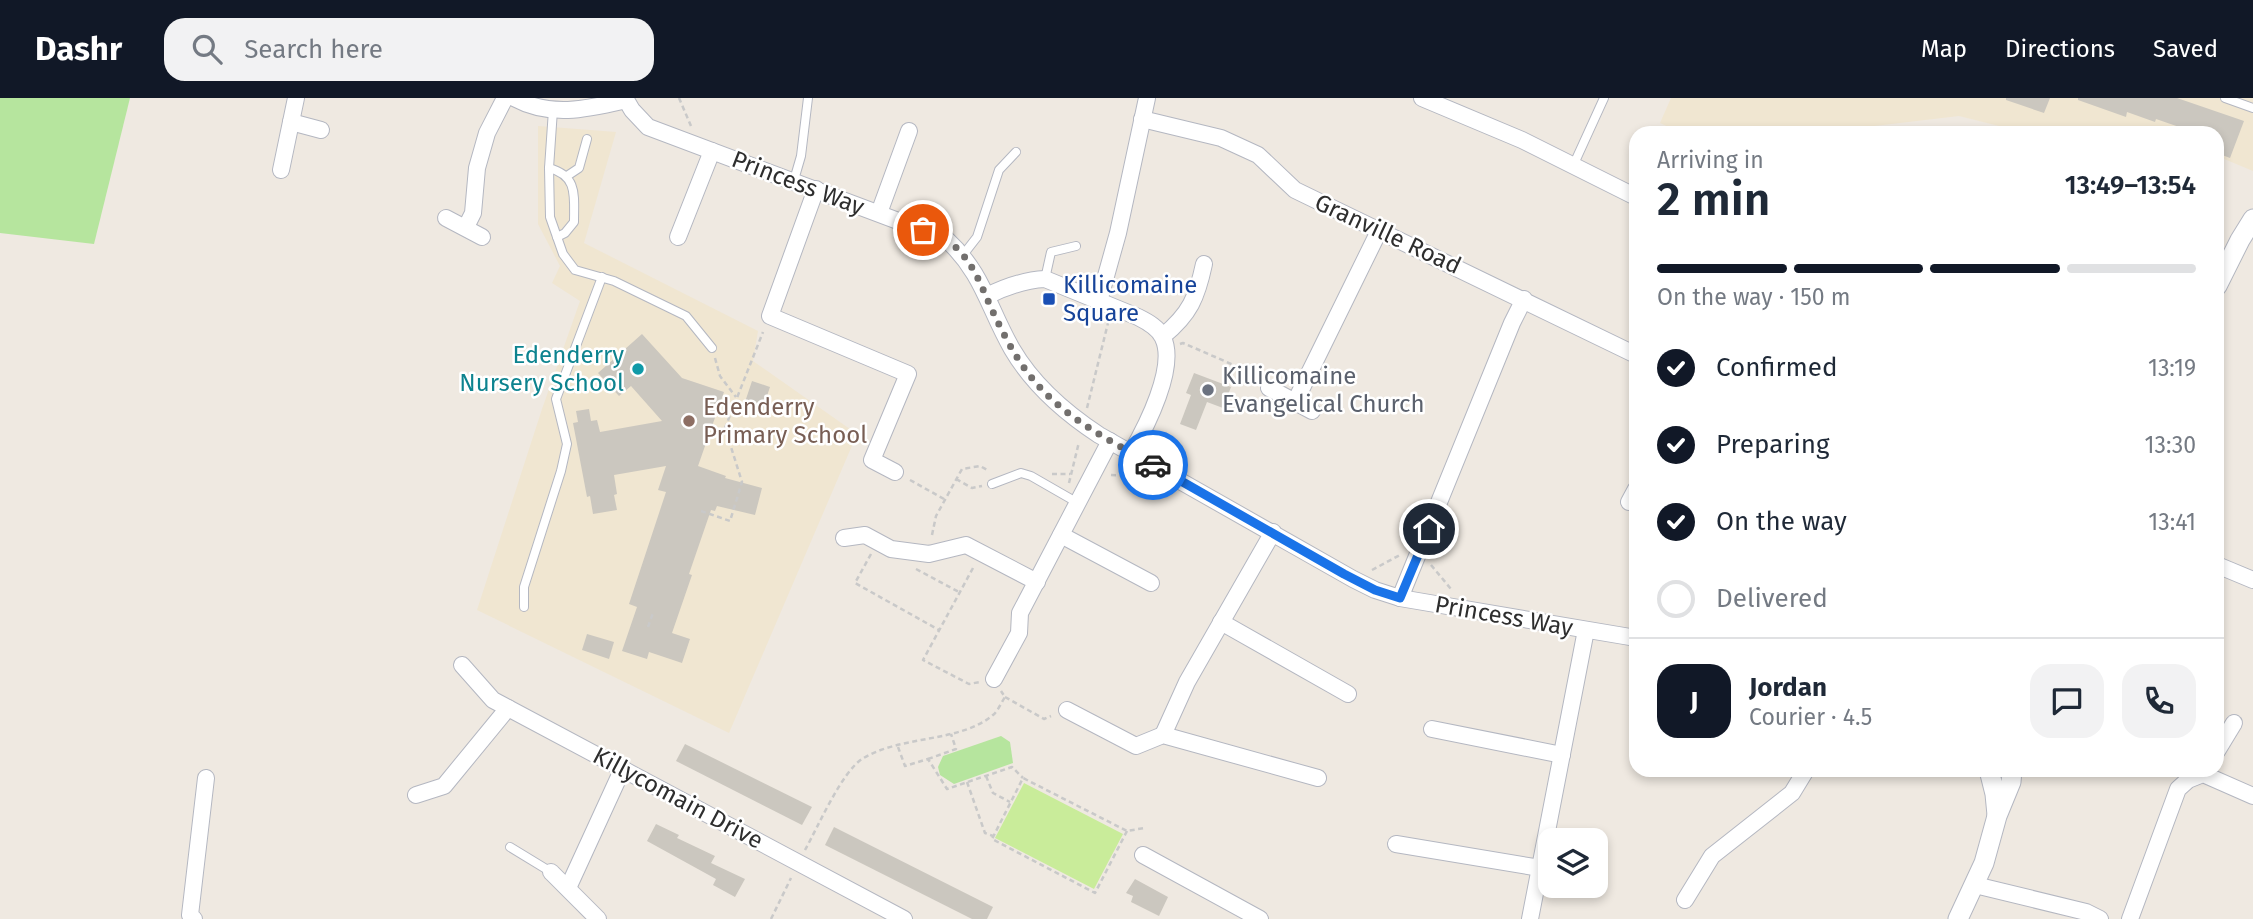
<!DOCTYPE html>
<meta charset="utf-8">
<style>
:root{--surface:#fff;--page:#f2f2f3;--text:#1f2937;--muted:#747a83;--line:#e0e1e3;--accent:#111827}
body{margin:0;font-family:"Fira Sans",sans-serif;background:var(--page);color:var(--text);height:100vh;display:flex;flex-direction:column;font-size:26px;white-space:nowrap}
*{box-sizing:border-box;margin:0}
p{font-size:23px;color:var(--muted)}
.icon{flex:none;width:38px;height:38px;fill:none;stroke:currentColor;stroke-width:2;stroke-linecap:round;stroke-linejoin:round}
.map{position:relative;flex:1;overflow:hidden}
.drawer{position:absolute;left:1629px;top:28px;width:595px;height:651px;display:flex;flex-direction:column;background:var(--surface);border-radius:21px;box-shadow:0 4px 10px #0003}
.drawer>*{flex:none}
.fabs{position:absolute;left:1538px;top:730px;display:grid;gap:14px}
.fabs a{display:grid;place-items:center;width:70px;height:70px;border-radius:14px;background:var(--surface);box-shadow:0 4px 10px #0003;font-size:35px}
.pin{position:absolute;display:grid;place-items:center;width:60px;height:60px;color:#fff;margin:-30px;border:4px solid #fff;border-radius:50%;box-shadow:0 2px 7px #0007}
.courier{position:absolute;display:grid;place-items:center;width:70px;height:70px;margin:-35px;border:5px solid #1a73e8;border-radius:50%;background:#fff;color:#222;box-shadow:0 2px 9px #0007}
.overview em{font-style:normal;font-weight:600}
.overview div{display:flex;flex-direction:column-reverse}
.overview{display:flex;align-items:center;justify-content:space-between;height:119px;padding:0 28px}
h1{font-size:46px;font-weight:600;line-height:52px}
.bar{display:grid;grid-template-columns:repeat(4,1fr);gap:10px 7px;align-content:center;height:84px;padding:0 28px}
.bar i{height:9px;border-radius:5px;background:var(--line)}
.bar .on{background:var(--accent)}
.bar p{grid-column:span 4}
.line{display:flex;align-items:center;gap:18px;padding:0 28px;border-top:2px solid var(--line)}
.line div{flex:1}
.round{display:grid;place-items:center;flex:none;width:74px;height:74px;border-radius:21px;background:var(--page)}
ol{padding:0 28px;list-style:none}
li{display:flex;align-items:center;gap:21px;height:77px}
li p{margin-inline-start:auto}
li .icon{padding:7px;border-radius:50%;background:var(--accent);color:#fff;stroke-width:4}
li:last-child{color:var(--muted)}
li i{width:38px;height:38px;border:4px solid var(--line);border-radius:50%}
header{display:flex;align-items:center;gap:42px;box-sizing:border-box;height:98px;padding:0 35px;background:var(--accent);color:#fff}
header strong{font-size:33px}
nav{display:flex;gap:38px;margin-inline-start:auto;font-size:24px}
.search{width:490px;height:63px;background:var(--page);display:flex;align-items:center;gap:18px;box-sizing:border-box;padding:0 24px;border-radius:21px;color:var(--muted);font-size:26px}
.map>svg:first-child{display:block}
</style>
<header>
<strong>Dashr</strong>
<div class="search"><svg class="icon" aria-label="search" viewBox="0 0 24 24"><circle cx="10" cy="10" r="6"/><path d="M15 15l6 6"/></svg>Search here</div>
<nav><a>Map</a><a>Directions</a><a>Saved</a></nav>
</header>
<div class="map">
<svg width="2253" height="821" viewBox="0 0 2253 821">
<rect width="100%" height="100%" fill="#efe9e1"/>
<g fill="#f0e6d1">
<polygon points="1671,0 2253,0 2253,73 2217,58 2217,35 2092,35 2036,30 2033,35 2027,35 1959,18 1849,31 1837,35 1681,35 1660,25"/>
<polygon points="538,28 616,34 584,145 758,233 753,263 857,336 729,635 477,512 542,311 580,203 552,185 560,168 538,126"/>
</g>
<g fill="#b6e59e">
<polygon points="0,0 130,0 94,146 0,135"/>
<polygon points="1001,638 1010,644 1013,665 954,686 940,677 938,669 943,658"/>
</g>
<polygon fill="#c9ec9a" points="1024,685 1123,736 1094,791 995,740"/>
<g fill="#cbc7bf">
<polygon points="2006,0 2050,0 2044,15 2006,2"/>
<polygon points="2078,0 2177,0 2244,23 2230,60 2217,55 2217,35 2187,35 2188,32 2156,21 2155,24 2127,14 2126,19 2078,2"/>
<polygon points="642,236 682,280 724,294 698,368 726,378 725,380 762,390 755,417 717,408 715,413 711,412 689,476 692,477 672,535 690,541 682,565 649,554 647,561 622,553 637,509 629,506 666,394 658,392 666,368 614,377 617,396 614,397 617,412 593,416 590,398 587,399 573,325 578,324 576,313 589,311 591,323 597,322 600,334 662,323 631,288 619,298 598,275"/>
<polygon points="1194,275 1231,289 1223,310 1207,304 1196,332 1180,326 1191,297 1186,295"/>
<polygon points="752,283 770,289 763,310 745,304"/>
<polygon points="587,536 614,544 609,561 582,552"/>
<polygon points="685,646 812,709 802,727 676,663"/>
<polygon points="656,726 679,737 677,740 715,758 711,765 745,781 735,799 713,787 716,781 647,743"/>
<polygon points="834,729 993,809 987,821 972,821 825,747"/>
<polygon points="1135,781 1168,799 1159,818 1131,804 1133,798 1126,795"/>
</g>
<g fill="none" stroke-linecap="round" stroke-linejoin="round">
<g stroke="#b4b7c1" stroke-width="10">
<g id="service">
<polyline points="2225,0 2253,10"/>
<polyline points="553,12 549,70 550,119 563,156 575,172 614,183 686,218 712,250"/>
<polyline points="1573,68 1604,0"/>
<path d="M549,70C578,78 574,97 574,124L565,135L557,139"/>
<polyline points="567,78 579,70 587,41"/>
<polyline points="794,82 801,58 808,0"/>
<polyline points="963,157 977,139 999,72 1016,54"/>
<polyline points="1045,181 1051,154 1076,148"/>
<polyline points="992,386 1021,375 1031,378 1078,405"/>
<polyline points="524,509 524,489 561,373 567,346 556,301 602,179"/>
<polyline points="510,749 551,774"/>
</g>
</g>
<g stroke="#b4b7c1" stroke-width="18">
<g id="minor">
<path d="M514,0C551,20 587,11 626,2"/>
<path d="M625,0L632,12L648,29L946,141C983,175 988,209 1012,251C1033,287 1064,314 1099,337L1353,481L1375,492L1400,500L1636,540"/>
<polyline points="1422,0 1522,42 1636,99"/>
<polyline points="1142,21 1221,40 1258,57 1295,92 1636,257"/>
<polyline points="291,24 321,32"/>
<polyline points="281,72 296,0"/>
<polyline points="816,91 770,218 908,276 872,362 895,374"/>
<polyline points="879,115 909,33"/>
<polyline points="446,120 482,139"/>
<polyline points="466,129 473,115 477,70 487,35 505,0"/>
<polyline points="678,139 712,53"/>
<path d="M987,198C1005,189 1025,182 1045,181L1138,219C1148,224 1159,230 1163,240C1177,269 1146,329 1131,355"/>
<polyline points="1099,203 1118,135 1147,0"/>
<path d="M1163,238C1190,216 1197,199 1204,166"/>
<polyline points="1269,290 1312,313"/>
<polyline points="1295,304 1379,133"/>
<polyline points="1629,404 1636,391"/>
<polyline points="1061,437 1151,485"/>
<polyline points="844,440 865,437 891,451 929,456 966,447 1037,484"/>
<polyline points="2217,467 2253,482"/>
<polyline points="1400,500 1512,225 1524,201"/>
<polyline points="1221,524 1348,596"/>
<polyline points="462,567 493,602 904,821"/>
<polyline points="994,581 1019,535 1020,515 1110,343"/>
<polyline points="1067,612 1136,648 1163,637 1318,680"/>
<polyline points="1432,631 1562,657"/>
<polyline points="1163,637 1187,584 1273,434"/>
<polyline points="2217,653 2234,625"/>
<polyline points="416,697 444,688 508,610"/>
<polyline points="1396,746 1540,770"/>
<polyline points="1143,757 1260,821"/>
<polyline points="551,774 598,821"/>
<polyline points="1975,787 2086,814 2100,821"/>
<polyline points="568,790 623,670"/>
<polyline points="1685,802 1712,758 1792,695 1806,672"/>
<polyline points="194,821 190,817 206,680"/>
<polyline points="1530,821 1586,532"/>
<polyline points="2130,821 2178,691 2188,682 2203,676 2253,698"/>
</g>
</g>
<g stroke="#b4b7c1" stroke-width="21">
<g id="tertiary">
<polyline points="2217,188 2240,142 2253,121"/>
<polyline points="1989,672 1995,696 1997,717"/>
<polyline points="1958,821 1984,765 1997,718 2011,684 2012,672"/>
</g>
</g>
<g stroke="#c9c9c9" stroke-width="2.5" stroke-dasharray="5 3.5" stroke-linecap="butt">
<polyline points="679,0 691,28"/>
<polyline points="1180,246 1183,245 1236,268 1242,268 1260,277"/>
<polyline points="715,260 720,278 736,299"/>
<polyline points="1087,310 1108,225"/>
<polyline points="1052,376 1070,376"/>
<polyline points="1111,377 1132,378 1135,375"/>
<polyline points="956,381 972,390 982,388"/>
<polyline points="910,382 944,401"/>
<polyline points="1069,385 1079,344"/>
<polyline points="701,413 730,423 742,384 725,330 763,234"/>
<polyline points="932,437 936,418 962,371 980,368 989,373"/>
<polyline points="871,456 855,485 939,532"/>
<polyline points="1431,467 1451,491"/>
<polyline points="973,470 923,562 969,586 980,584"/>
<polyline points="916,471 959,494"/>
<polyline points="1372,472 1400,457"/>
<polyline points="648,529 653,515"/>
<polyline points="1005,599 1044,621 1051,618"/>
<polyline points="898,649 905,668 928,661 947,691 1012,669 1023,680"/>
<polyline points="928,661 956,651 951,636"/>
<polyline points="986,678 993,695 1010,704"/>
<polyline points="967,684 985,735 993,738"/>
<polyline points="1127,733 1095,795 992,741 1023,680 1127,733 1144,730"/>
<path d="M805,752C818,729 841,675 862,661C900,637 960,645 993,617C998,613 1001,605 1005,599L1001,593"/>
<polyline points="771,821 791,780"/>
</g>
<use href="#service" stroke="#fff" stroke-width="8"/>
<use href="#minor" stroke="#fff" stroke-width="16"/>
<use href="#tertiary" stroke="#fff" stroke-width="19"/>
</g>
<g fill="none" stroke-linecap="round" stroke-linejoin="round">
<path stroke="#726f6d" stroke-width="7" stroke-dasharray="0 12.6" d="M923,132C931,135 941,138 948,143C973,161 981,188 993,214C1003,235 1014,257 1028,275C1060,318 1107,341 1153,367"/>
<polyline stroke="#1a73e8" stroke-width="9" points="1153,367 1344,476 1375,492 1400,500 1429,431"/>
</g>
<rect fill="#1a4fb4" stroke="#fff" stroke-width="2.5" x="1042" y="194" width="14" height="14" rx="3.5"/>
<circle fill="#0f9aa8" stroke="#fff" stroke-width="2.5" cx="638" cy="271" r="7"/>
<circle fill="#6b7280" stroke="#fff" stroke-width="2.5" cx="1208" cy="292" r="7"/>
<circle fill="#8d6e63" stroke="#fff" stroke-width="2.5" cx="689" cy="323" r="7"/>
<g text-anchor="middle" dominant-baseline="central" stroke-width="5" stroke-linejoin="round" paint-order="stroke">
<g font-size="24" fill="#2e2e2e" stroke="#fff">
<text transform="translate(798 85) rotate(21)">Princess Way</text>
<text transform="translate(1388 136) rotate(25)">Granville Road</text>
<text transform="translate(1504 518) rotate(10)">Princess Way</text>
<text transform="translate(678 700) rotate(28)">Killycomain Drive</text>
</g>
<g font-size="24" fill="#164399" stroke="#fff" text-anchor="start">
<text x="1063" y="187">Killicomaine<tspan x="1063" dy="28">Square</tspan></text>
</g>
<g font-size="24" fill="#0d838f" stroke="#fff" text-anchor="end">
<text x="624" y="257">Edenderry<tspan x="624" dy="28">Nursery School</tspan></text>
</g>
<g font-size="24" fill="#5b616d" stroke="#fff" text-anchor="start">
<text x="1222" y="278">Killicomaine<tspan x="1222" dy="28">Evangelical Church</tspan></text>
</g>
<g font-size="24" fill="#785e54" stroke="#fff" text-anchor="start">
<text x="703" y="309">Edenderry<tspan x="703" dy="28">Primary School</tspan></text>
</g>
</g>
</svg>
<div class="fabs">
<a><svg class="icon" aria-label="layers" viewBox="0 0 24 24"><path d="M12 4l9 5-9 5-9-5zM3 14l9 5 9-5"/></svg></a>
</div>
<div class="pin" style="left:923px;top:132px;background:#ea580c"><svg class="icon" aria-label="bag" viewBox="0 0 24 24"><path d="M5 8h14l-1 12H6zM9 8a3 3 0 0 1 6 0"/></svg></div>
<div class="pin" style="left:1429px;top:431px;background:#1f2937"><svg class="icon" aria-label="home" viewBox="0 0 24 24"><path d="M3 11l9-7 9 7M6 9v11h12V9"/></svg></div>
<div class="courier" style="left:1153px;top:367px"><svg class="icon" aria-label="car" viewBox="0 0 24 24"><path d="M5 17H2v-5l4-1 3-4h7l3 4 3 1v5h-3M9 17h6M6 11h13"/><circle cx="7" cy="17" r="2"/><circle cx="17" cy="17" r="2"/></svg></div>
<section class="drawer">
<div class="overview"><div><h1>2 min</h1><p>Arriving in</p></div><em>13:49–13:54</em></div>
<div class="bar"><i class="on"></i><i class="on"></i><i class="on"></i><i></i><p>On the way · 150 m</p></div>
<ol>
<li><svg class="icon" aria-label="check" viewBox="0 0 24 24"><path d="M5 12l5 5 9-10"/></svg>Confirmed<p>13:19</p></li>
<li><svg class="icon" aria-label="check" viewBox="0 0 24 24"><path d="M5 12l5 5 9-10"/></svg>Preparing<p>13:30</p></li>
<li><svg class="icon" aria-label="check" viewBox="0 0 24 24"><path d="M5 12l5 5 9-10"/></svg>On the way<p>13:41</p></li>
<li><i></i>Delivered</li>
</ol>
<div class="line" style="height:126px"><b class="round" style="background:var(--accent);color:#fff">J</b><div><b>Jordan</b><p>Courier · 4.5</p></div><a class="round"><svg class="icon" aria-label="chat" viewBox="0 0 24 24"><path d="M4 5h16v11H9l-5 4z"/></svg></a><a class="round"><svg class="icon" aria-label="phone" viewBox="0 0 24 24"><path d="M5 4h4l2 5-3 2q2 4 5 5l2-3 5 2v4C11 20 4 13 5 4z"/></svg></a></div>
</section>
</div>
